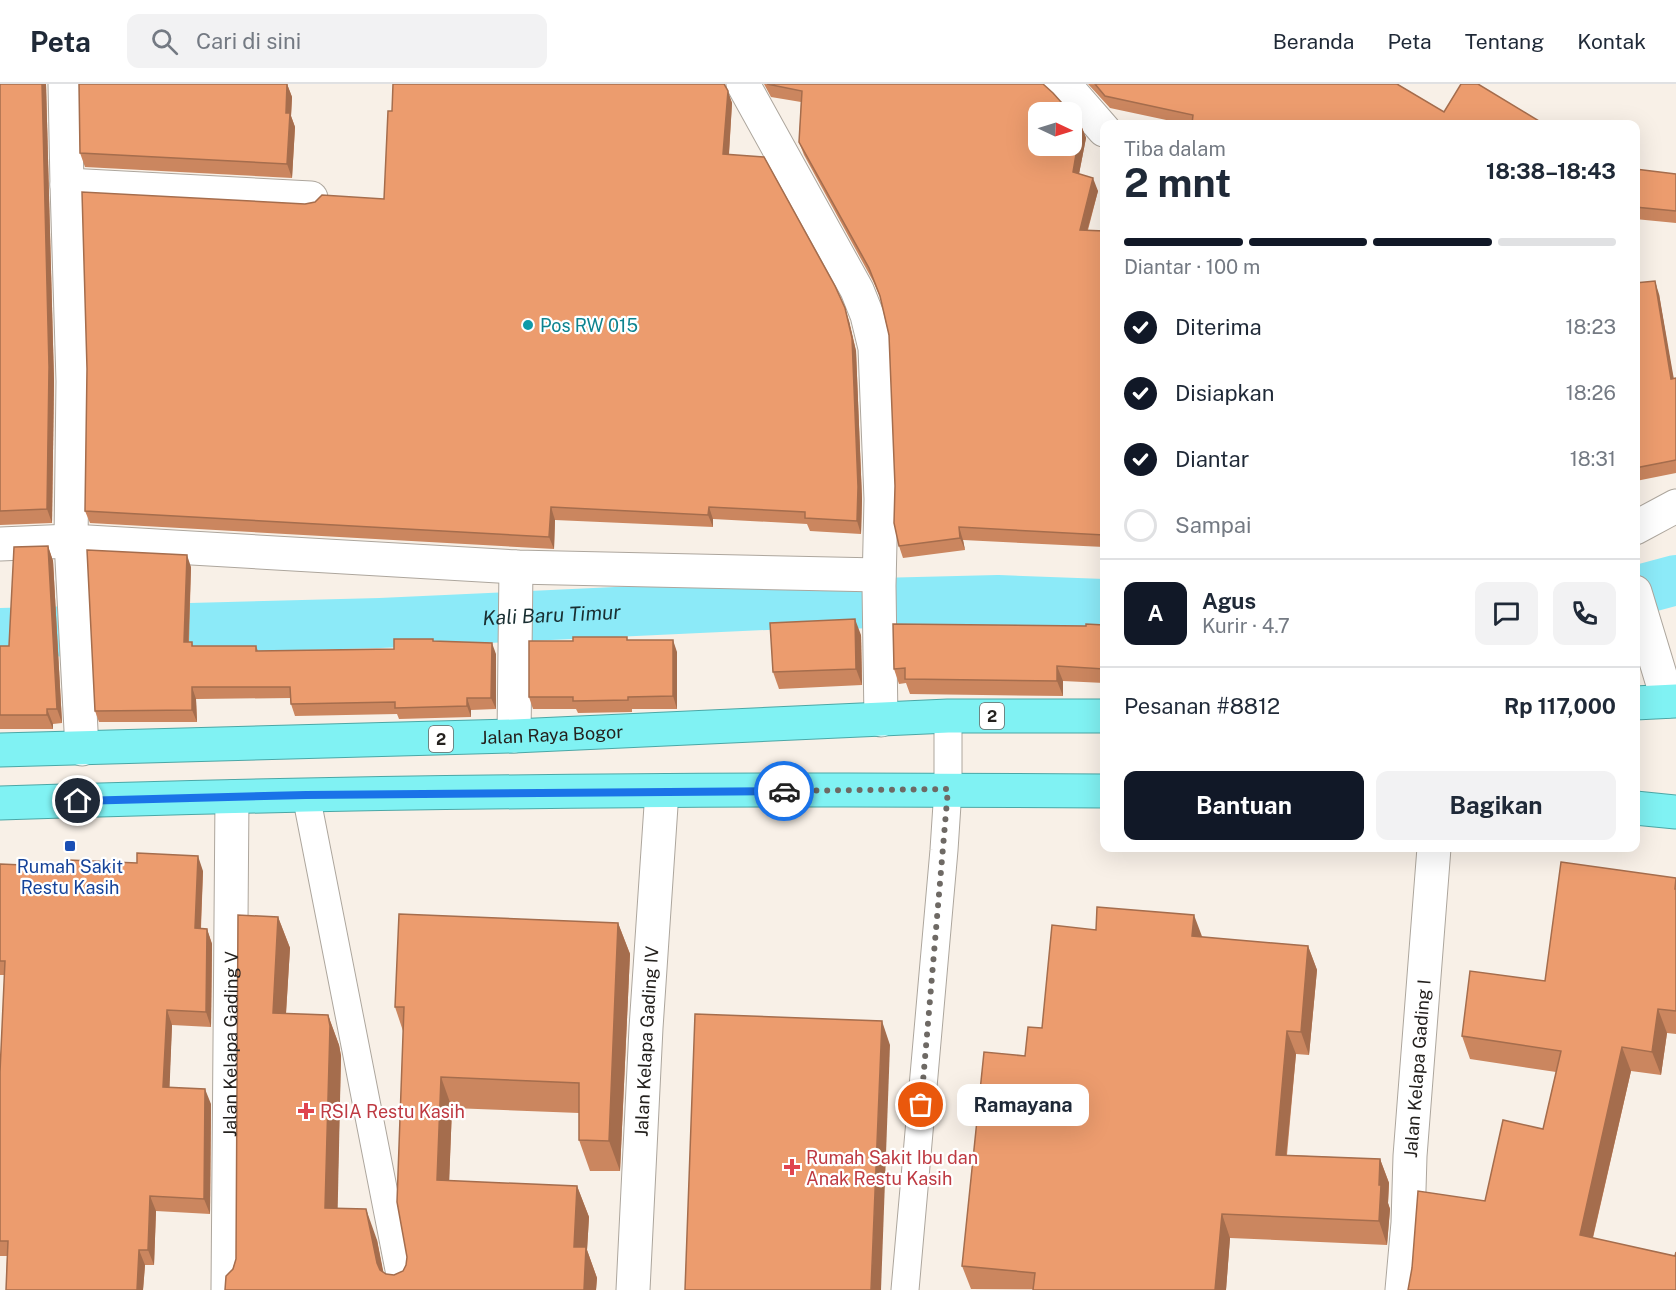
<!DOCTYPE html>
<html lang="id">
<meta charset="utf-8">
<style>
:root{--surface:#fff;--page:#f2f2f3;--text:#1f2937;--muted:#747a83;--line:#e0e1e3;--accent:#111827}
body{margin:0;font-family:"Public Sans",sans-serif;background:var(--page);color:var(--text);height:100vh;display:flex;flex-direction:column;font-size:22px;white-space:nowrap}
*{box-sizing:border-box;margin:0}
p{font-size:20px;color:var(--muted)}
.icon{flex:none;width:33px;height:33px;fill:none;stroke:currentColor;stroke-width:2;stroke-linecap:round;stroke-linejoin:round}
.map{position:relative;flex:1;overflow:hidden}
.sheet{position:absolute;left:1100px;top:36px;width:540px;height:732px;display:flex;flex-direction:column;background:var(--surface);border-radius:12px;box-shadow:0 6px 24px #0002}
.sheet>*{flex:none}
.needle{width:39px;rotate:94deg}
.tools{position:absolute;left:1028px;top:18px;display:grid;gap:12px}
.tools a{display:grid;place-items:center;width:54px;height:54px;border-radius:12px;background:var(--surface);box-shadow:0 6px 24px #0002;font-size:30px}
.pin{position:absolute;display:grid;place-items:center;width:51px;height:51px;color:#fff;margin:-26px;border:3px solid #fff;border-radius:50%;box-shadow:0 2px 6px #0007}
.courier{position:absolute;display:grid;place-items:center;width:60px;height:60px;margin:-30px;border:4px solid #1a73e8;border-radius:50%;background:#fff;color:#222;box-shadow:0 2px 8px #0007}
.bubble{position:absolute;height:42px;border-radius:12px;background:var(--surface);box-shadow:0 6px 24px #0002;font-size:20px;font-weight:700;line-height:42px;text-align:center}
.headline em{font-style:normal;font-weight:700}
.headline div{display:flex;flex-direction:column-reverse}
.headline{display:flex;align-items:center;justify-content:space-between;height:102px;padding:0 24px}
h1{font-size:39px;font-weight:700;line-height:45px}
.bar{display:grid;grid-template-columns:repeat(4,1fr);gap:9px 6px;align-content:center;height:72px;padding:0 24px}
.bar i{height:8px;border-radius:4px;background:var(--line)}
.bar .active{background:var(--accent)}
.bar p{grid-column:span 4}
.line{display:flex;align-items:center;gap:15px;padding:0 24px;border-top:2px solid var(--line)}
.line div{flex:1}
.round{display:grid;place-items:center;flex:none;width:63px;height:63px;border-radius:12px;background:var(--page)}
ol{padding:0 24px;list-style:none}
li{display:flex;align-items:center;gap:18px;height:66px}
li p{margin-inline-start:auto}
li .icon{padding:6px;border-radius:50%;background:var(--accent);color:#fff;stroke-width:4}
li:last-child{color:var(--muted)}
li i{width:33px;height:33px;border:3px solid var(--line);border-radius:50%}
.button{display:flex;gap:12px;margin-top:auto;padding:12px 24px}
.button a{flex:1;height:69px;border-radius:12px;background:var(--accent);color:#fff;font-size:24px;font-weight:700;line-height:69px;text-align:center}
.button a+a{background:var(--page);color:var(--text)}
header{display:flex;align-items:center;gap:36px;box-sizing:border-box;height:84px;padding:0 30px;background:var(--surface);border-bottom:2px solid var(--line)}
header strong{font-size:28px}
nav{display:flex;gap:33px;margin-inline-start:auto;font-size:21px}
.search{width:420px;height:54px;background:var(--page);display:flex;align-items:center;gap:15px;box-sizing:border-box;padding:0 21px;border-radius:12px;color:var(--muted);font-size:22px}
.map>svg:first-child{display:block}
</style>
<header>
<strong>Peta</strong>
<div class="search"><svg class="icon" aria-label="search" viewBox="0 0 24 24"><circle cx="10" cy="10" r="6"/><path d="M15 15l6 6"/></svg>Cari di sini</div>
<nav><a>Beranda</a><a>Peta</a><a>Tentang</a><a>Kontak</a></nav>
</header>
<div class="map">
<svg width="1676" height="1206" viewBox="0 0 1676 1206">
<rect width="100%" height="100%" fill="#f8f0e7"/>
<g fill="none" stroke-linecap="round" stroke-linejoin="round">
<g stroke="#8ceaf8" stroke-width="50">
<polyline points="1635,507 1676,496"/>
<path id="s1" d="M0,549L380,539L809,519L837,520L998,516L1104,520"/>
</g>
<g stroke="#ada69d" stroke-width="29">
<g id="service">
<polyline points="306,711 403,1206"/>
<polyline points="905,1206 944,766 948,705 948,632"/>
</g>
</g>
<g stroke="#ada69d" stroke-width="35">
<g id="minor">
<polyline points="65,0 67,101 73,297 71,457 82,665"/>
<polyline points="743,0 857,206 867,231 875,264 881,415 879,502 881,636"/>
<polyline points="1060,0 1070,7 1104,46"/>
<polyline points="67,101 311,114"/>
<polyline points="1635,444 1676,422"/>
<polyline points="0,460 71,457 516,483 879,491"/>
<polyline points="1635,508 1668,617"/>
<polyline points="514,652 516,483"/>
<path id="s2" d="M228,1206L232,713"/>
<path id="s3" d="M633,1206L646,944L662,707"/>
<path id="s4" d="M1402,1206L1408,1139L1410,1072L1434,764"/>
</g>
</g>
<g stroke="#4ba7a6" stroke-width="35">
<g id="trunk">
<polyline points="1635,619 1676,617"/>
<path id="s5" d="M0,666L514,652L948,632H1104"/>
<path d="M0,719C368,707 736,704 1104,707"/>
<polyline points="1635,724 1676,728"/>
</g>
</g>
<use href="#service" stroke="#fff" stroke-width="27"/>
<use href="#minor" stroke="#fff" stroke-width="33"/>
<use href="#trunk" stroke="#80f2f3" stroke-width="33"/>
</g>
<g fill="#cb865f">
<polygon points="0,0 46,0 54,297 52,439 0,441"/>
<polygon points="79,0 287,0 292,13 291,32 295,43 292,94 85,83 80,69"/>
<polygon points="764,0 1043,0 1081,41 1086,54 1079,90 1098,107 1088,146 1104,147 1104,463 963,456 965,466 903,474 899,462 889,251 881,215 873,197 804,71 799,58 801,18 771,13"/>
<polygon points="1088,0 1397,0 1444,28 1544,40 1185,40 1110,24"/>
<polygon points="725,2 732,19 729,71 849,237 856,267 862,415 861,450 810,447 807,440 713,435 713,443 555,436 554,465 90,439 85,427 305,120 384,115 392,27"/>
<polygon points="1635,85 1676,90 1676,139 1635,135"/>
<polygon points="1635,199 1659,210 1673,295 1676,294 1676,389 1636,397 1639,420 1635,423"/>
<polygon points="48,462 53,477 62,639 53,640 53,645 0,645 0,562 9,562"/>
<polygon points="191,483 189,558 192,558 193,562 256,562 258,567 394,565 434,557 496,570 496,625 471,626 471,633 399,635 397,630 295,632 291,620 291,614 196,615 197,638 99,638 95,627"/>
<polygon points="1104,541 1104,599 1063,597 1063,612 910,610 906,599 899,600 894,585 1086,542"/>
<polygon points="861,551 862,601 779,605 773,588"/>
<polygon points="628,556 677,568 677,625 632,625 632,628 578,629 576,625 533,625 529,613"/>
<polygon points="0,780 68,783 203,787 201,845 207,845 212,860 211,943 172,941 169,1004 211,1020 210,1130 156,1127 154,1181 145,1181 143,1206 6,1206 7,1172 0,1172 0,988 5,891 0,891"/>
<polygon points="1676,794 1676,950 1667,949 1661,991 1631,987 1593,1154 1675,1172 1676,1206 1485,1117 1543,1045 1556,988 1470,975 1462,952 1545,897"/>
<polygon points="278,833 290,864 286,930 328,931 339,961 341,972 337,1124 377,1156 383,1188 386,1190 394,1191 403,1187 406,1181 407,1173 403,947 395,923 618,839 630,870 620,1087 590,1087 579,1056 579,1029 452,1024 449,1097 577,1102 589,1133 587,1166 597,1194 596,1206 225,1206 236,1175"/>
<polygon points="1096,846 1308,862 1317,886 1309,971 1296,970 1287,1071 1380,1075 1389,1099 1388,1119 1390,1125 1387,1161 1230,1154 1226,1206 971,1205 962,1182 1025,972 1042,944"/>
</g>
<g fill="#a56d4d">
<polygon points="42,0 46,0 54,297 52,439 47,425"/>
<polygon points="287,0 292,13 291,32 295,43 292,94 287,80 286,29"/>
<polygon points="728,7 732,19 728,83 723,70"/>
<polygon points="1081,41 1086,54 1077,100 1073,88"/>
<polygon points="1093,94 1098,107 1084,158 1080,146"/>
<polygon points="1655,197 1659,210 1676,307 1671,295"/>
<polygon points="845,224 849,237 856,267 862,415 861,450 857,437"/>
<polygon points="1635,393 1639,420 1635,423"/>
<polygon points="551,423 555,436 554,465 549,453"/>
<polygon points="709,423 713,435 713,443 708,431"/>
<polygon points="959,443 963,456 965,466 960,454"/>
<polygon points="48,462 53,477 62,639 57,625"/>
<polygon points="187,471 191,483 188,569 184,558"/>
<polygon points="855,535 861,551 862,601 856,585"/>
<polygon points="673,556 677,568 677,625 673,612"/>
<polygon points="492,559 496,570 496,625 491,614"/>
<polygon points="1057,582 1063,597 1063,612 1057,597"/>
<polygon points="192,603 196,615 197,638 192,626"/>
<polygon points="467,614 471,626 471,633 467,622"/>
<polygon points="47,625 53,640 53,645 47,631"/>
<polygon points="198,772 203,787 200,859 195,844"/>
<polygon points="1194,831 1203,855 1192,852"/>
<polygon points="278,833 290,864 284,960 273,929"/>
<polygon points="618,839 630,870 620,1087 609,1057"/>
<polygon points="207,845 212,860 211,943 206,928"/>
<polygon points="1308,862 1317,886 1309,971 1301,948"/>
<polygon points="1658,925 1667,949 1661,991 1652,968"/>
<polygon points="167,926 172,941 169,1018 163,1003"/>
<polygon points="328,931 339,961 341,972 337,1155 325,1124"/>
<polygon points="882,937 890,961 881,1206 871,1206"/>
<polygon points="1287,947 1296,970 1284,1094 1276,1071"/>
<polygon points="1622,963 1631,987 1588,1174 1580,1151"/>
<polygon points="441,993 452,1024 448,1127 437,1096"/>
<polygon points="205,1005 211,1020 210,1130 204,1115"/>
<polygon points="1380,1075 1389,1099 1388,1119 1390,1125 1387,1161 1379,1137"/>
<polygon points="577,1102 589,1133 587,1166 597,1194 596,1206 584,1206 574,1163"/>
<polygon points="150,1112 156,1127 154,1181 148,1166"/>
<polygon points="366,1125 377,1156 387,1206 377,1179"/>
<polygon points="1222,1130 1230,1154 1226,1206 1215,1206"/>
<polygon points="139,1166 145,1181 143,1206 137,1206"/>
</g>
<g fill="#ec9c6e" stroke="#a56d4d" stroke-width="1.5">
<polygon points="0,0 42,0 49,283 47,425 0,427"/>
<polygon points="79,0 287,0 286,29 290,29 287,80 80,69"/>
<polygon points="393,0 724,0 728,7 723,70 764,73 835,202 845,224 852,254 858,403 857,437 805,434 805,428 709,423 708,431 551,423 549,453 85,427 87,285 82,108 305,120 315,118 322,111 384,115 388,27 392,27"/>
<polygon points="767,0 1043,0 1053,9 1070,28 1038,28 1038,62 1071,62 1071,29 1081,41 1073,88 1093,94 1080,146 1104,147 1104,451 959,443 960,454 899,462 894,439 895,402 889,251 880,212 869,184 799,58 802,7"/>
<polygon points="1095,0 1397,0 1444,28 1461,0 1478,0 1544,40 1192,40 1193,31 1105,12"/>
<polygon points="1635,85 1676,90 1676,127 1635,123"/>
<polygon points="1655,197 1671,295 1676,294 1676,376 1635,384 1635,199"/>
<polygon points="48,462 57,625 47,625 47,631 0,631 0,562 9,562 14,463"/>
<polygon points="87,466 187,471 184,558 192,558 192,562 256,562 256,567 394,565 394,555 433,555 433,557 492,559 491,614 467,614 467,622 395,624 395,618 291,620 290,603 192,603 192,626 95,627"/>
<polygon points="855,535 856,585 773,588 770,539"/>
<polygon points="893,540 1086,542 1086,540 1104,541 1104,585 1057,582 1057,597 905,595 905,584 894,585"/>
<polygon points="573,553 627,553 627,556 673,556 673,612 628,613 628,616 573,617 573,613 529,613 529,557 573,557"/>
<polygon points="137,769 198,772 195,844 207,845 206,928 167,926 163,1003 205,1005 204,1115 150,1112 148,1166 139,1166 137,1206 6,1206 8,1157 0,1157 0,988 5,877 0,877 0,780 68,783 69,776 137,779"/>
<polygon points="1561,778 1676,794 1675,805 1676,805 1676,927 1658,925 1652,968 1622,963 1580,1151 1675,1172 1676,1168 1676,1206 1408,1206 1412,1184 1418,1107 1485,1117 1503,1036 1543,1045 1561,967 1462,952 1470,887 1545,897"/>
<polygon points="1097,823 1194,831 1192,852 1308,862 1301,948 1287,947 1276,1071 1380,1075 1379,1101 1381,1101 1379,1137 1222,1130 1215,1206 1033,1206 1035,1189 962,1182 984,968 1025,972 1028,943 1042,944 1052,841 1096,846"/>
<polygon points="399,830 618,839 609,1057 579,1056 579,999 441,993 437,1096 577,1102 574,1163 586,1163 584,1206 225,1206 226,1192 233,1185 236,1175 238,831 278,833 273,929 328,931 330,942 325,1124 366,1125 377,1179 380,1186 386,1190 394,1191 403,1187 406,1181 407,1173 397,1118 404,923 395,923"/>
<polygon points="695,930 882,937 871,1206 685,1206"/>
</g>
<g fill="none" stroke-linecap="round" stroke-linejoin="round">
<polyline stroke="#6e6964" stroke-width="6" stroke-dasharray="0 10.8" points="784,707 948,705 921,1021"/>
<polyline stroke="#1a73e8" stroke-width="8" points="78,717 306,711 784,707"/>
</g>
<circle fill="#0f9aa8" stroke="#fff" stroke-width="2" cx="528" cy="241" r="6"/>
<rect fill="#1a4fb4" stroke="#fff" stroke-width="2" x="64" y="756" width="12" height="12" rx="3"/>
<g fill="#e0444e" stroke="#fff" stroke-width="2">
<path d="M303 1018h6v6h6v6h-6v6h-6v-6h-6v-6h6z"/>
<path d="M789 1074h6v6h6v6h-6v6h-6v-6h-6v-6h6z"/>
</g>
<g text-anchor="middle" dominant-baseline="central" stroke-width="4.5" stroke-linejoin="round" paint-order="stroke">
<g fill="#fff" stroke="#666462" stroke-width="1.5">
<rect x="980" y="619" width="24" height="26" rx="4.5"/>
<rect x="429" y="642" width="24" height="26" rx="4.5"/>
</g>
<g font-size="16" font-weight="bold" fill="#24211e">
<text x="992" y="632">2</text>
<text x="441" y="655">2</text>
</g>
<g font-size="18" fill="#0d838f" stroke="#fff" text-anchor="start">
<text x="540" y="241">Pos RW 015</text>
</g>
<g font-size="18" fill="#24211e" stroke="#fff">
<text stroke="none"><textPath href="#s5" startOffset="552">Jalan Raya Bogor</textPath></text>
<text stroke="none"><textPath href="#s3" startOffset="249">Jalan Kelapa Gading IV</textPath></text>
<text stroke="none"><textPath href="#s2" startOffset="246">Jalan Kelapa Gading V</textPath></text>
<text stroke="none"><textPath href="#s4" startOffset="222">Jalan Kelapa Gading I</textPath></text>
</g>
<g font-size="18" fill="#164399" stroke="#fff">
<text x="70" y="782">Rumah Sakit<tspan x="70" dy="21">Restu Kasih</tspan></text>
</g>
<g font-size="18" fill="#be3a42" stroke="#fff" text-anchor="start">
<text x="320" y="1027">RSIA Restu Kasih</text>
<text x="806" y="1073">Rumah Sakit Ibu dan<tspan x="806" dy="21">Anak Restu Kasih</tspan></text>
</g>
<g font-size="20" font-style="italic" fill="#192f32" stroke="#fff">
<text stroke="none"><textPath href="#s1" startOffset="552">Kali Baru Timur</textPath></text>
</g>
</g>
</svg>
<div class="tools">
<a><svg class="needle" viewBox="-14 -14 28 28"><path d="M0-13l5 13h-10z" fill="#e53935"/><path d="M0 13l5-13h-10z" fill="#747a83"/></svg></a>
</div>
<div class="pin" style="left:921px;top:1021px;background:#ea580c"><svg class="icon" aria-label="bag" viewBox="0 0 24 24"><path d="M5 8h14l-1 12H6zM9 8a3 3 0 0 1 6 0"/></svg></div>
<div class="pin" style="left:78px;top:717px;background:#1f2937"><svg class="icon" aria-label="home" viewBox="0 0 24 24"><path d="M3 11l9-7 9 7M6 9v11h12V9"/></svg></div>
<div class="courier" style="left:784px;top:707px"><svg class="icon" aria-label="car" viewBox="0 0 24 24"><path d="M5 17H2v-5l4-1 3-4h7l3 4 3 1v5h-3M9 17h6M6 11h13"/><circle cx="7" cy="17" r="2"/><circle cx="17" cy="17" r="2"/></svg></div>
<div class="bubble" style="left:957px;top:1000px;width:132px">Ramayana</div>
<section class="sheet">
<div class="headline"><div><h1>2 mnt</h1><p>Tiba dalam</p></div><em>18:38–18:43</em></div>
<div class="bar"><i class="active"></i><i class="active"></i><i class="active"></i><i></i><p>Diantar · 100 m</p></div>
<ol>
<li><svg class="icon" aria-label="check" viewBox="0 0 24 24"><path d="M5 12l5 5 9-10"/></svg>Diterima<p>18:23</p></li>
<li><svg class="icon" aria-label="check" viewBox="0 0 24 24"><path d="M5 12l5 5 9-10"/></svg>Disiapkan<p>18:26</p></li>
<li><svg class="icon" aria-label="check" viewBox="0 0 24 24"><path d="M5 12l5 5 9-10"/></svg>Diantar<p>18:31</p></li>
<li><i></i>Sampai</li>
</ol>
<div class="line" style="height:108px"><b class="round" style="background:var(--accent);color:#fff">A</b><div><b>Agus</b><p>Kurir · 4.7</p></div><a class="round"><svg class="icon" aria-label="chat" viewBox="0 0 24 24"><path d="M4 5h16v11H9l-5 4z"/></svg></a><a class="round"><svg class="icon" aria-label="phone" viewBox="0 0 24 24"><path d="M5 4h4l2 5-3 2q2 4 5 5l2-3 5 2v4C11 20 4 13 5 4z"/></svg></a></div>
<div class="line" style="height:78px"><div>Pesanan #8812</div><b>Rp 117,000</b></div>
<div class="button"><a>Bantuan</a><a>Bagikan</a></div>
</section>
</div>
